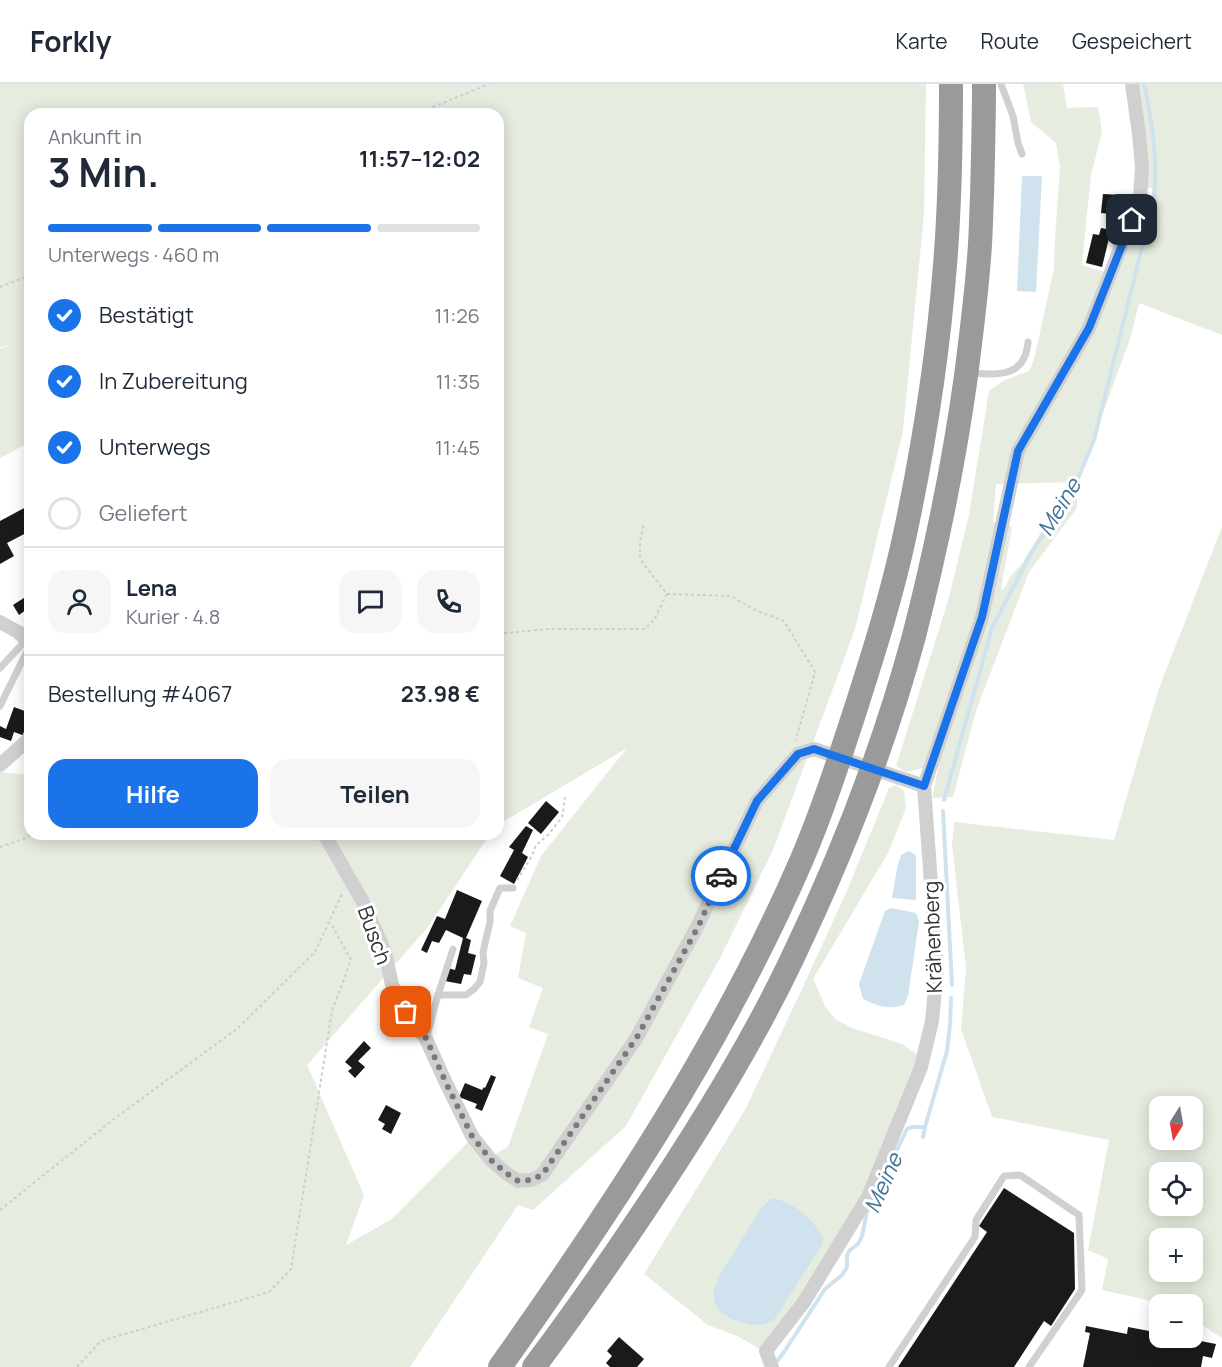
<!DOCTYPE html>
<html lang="de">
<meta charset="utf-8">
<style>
:root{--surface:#fff;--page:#f6f6f7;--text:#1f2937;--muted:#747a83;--line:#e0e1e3;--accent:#1a73e8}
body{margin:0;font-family:Manrope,sans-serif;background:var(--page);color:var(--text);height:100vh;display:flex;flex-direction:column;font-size:22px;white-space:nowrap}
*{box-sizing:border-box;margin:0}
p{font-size:20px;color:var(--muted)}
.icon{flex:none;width:33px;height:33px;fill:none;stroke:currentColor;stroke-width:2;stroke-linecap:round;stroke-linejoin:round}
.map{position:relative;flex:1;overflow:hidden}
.details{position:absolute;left:24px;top:24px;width:480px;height:732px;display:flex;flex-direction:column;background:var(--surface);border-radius:18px;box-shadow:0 3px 15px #0003}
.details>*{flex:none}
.needle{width:39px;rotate:191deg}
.buttons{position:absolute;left:1149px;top:1012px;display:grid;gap:12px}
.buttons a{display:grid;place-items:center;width:54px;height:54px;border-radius:12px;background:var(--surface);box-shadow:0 3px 15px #0003;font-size:30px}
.pin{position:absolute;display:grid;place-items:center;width:51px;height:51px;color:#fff;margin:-26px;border-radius:12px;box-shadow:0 3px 9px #0006}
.courier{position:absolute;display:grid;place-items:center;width:60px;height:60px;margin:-30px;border:4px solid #1a73e8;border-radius:50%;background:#fff;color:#222;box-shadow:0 2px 8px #0007}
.overview em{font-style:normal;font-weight:700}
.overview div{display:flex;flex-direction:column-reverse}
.overview{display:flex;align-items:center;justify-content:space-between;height:102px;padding:0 24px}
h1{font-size:39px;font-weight:700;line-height:45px}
.bar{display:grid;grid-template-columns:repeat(4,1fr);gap:9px 6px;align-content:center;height:72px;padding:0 24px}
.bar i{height:8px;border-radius:4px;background:var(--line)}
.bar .current{background:var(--accent)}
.bar p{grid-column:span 4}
.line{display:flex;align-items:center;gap:15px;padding:0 24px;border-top:2px solid var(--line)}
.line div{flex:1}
.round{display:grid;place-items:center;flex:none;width:63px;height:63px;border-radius:18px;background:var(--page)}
ol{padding:0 24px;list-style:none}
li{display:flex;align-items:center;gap:18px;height:66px}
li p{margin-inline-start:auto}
li .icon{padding:6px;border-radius:50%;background:var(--accent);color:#fff;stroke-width:4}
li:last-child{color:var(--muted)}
li i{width:33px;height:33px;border:3px solid var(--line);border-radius:50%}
.primary-button{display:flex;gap:12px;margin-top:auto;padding:12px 24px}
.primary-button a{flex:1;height:69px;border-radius:18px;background:var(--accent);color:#fff;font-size:24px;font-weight:700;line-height:69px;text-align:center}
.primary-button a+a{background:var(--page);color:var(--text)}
header{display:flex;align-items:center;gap:36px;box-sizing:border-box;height:84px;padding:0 30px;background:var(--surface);border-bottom:2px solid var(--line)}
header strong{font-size:28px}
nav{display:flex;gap:33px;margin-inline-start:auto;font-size:21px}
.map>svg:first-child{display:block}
</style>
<header>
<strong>Forkly</strong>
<nav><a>Karte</a><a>Route</a><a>Gespeichert</a></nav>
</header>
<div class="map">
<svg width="1222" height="1283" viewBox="0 0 1222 1283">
<rect width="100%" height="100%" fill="#fff"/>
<g fill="#e6ecdf" fill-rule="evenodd">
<polygon points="2,0 926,0 924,129 903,347 855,545 773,766 720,874 626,1042 533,1126 518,1121 410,1283 0,1283 0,688 30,691 30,750 490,750 428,843 307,981 364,1111 346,1161 392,1135 474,1052 490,1073 508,1063 548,950 529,943 543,904 518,894 526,849 510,842 541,772 627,664 498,741 498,30 30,30 30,358 0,374 0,265 15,258 0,264 0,1"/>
<polygon points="1023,0 1063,0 1067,24 1098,23 1102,48 1091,91 1082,181 1108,189 1135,137 1151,131 1156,104 1147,104 1138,0 1222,0 1222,251 1139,219 1131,252 1078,398 996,400 993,438 1012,443 1001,505 1004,505 1010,493 1022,480 1063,411 1077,412 1077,424 1029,488 976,627 953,713 932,714 939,680 906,688 896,682 948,517 969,431 989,307 1003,297 1029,287 1034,276 1054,184 1055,155 1060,83 1056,59 1031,38"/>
<path d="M1222,443V1254L1193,1235L1192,1221H1170L1102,1206L1108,1175L1088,1166L1109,1056L992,1033L961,945L966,884L952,760L954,738L1114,756L1159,604ZM1160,1023H1192V1056H1160ZM1160,1089H1192V1122H1160ZM1160,1155H1192V1188H1160Z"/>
<polygon points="897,701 904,707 906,724 888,769 813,895 825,922 835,935 852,944 902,960 918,971 861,1112 831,1163 772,1255 760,1265 739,1253 708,1241 644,1190 745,1026 802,905 846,809 889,704"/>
</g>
<g fill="#cfe2ee">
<polygon points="1022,92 1042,92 1036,208 1017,207"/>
<polygon points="909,767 916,771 916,816 892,814 897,785 901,771"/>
<path d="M891,824L916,829L919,838L908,912L904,921C887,926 878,922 863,915L859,900L885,827Z"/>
<path d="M772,1114C793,1118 812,1134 823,1153L822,1161L774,1236L764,1240L751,1241L733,1236L721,1228L715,1220L713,1209L720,1191L761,1124Z"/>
</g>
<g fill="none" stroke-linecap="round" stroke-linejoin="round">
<g stroke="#cfe2ee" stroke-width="4">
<path d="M1144,0C1152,36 1158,75 1154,112"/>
<polyline points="944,716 992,544 1031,469 1074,404 1094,356 1152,123"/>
<polyline points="943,727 952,901"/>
<polyline points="923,1053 925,1043"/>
<polyline points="778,1276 784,1268 825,1205 842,1191 847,1183 847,1171 850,1166 858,1160 862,1152 867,1128 878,1116 883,1100 890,1093 891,1078 907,1045 913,1043 925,1043 947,967 950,941 951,914"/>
</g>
</g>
<g fill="#1a1a1a">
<polygon points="1103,110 1123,111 1121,131 1101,129"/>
<polygon points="1101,144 1111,146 1102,183 1086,179 1093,150 1099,151"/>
<polygon points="28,422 30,425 30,447 7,459 14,472 0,480 0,437"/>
<polygon points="30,510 30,523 19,531 13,521"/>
<polygon points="14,623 30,629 30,639 25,652 14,648 11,657 0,653 0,642 6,645"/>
<polygon points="546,717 559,728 541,750 528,739"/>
<polygon points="526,742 533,746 522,769 528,773 514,800 500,792 514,766 509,763"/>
<polygon points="457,806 482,817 466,854 471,856 468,869 476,871 471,891 464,890 461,900 445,897 448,884 455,886 463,854 446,846 439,859 432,857 427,869 421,866 437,832 445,835"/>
<polygon points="364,957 371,964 358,977 365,983 355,994 348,987 352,984 345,978"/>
<polygon points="491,991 496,993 482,1027 475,1024 477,1020 459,1013 465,999 482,1006 484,1003 485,1004"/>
<polygon points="386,1021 401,1029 391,1050 382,1045 385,1040 378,1036"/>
<polygon points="1004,1104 1074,1149 1075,1205 1051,1242 1044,1237 1014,1283 898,1283 987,1148 979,1142"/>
<polygon points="1086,1242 1127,1250 1128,1243 1160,1249 1160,1254 1185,1254 1216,1260 1212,1274 1203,1272 1201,1283 1083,1283 1090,1249 1085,1248"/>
<polygon points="619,1253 644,1275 637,1283 610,1283 606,1279 612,1272 607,1267"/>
</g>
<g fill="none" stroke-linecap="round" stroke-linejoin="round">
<g stroke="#cdcdcd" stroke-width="2" stroke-dasharray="3 3" stroke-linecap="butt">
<polyline points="416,30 489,0"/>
<polyline points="0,203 30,191"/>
<polyline points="667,510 731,512 755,526 784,537 815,588 796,656"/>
<polyline points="498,550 547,545 645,545 654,536 667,510 640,475 640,458 644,440"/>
<polyline points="0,763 26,754 31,750"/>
<polyline points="517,796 532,772 536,761 548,751 562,733 565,713"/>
<polyline points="0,1126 114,1035 238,944 315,868 342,810"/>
<polyline points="77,1283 101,1257 269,1208 291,1185 332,927 351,876 330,838"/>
</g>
<g stroke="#d0d0d0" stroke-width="7">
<polyline points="1001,0 1013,32 1018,59 1022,70"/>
<path d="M972,289C1000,291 1025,293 1028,258"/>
<polyline points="0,584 27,555"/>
<polyline points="0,622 30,561"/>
<polyline points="438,911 466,911 474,905 480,898 484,879 483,868 490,838 490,827 500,804 513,804"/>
<polyline points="426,955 438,911 453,865"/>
<polyline points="889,1283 975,1153 976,1136 1004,1092 1020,1091 1079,1131 1082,1206 1029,1283"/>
</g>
<g stroke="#d0d0d0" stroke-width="14">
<polyline points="0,538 18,548 30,559"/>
<polyline points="0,681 28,656 30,651"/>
<polyline points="323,750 327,755 363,818 385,868 392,901 406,928 426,955 446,999 472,1052 491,1076 506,1089 518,1097 531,1096 542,1091 637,953 697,843 757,717 798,670 814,665 924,702"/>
<polyline points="772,1283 766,1267 804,1218 868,1113 921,983 932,937 937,884 924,702 982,533 1018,367 1089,244 1140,114 1142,84 1139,50 1132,0"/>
</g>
<g stroke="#9a9a9a" stroke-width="24">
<path d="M500,1283C614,1122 724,956 802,775C822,728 838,679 854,630C873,571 892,511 905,450C924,361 938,271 945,181C950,121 951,60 951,0"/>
<path d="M534,1283C573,1231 610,1178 646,1124C699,1045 750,963 791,877C841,773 884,663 914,552C936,466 954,379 966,292C971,253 976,214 979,174C981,153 981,132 982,112C983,74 984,37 984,0"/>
</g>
</g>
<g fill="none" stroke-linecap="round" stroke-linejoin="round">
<polyline stroke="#7a7a7a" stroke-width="6" stroke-dasharray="0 10.8" points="406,928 426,954 446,999 472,1052 491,1076 506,1089 518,1097 531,1096 542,1091 637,953 698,843 721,792"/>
<polyline stroke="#1a73e8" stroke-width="8" points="721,792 757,717 798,670 814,665 924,702 982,533 1018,367 1089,244 1132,136"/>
</g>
<g text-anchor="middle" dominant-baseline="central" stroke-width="6" stroke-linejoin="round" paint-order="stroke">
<g font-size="21" fill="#333" stroke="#fff">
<text transform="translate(375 851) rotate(70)">Busch</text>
<text transform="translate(932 853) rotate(-92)">Krähenberg</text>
</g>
<g font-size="22" font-style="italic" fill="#3f7597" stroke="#fff">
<text transform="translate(1059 423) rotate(-59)">Meine</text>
<text transform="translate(883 1099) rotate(-66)">Meine</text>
</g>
</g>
</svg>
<div class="buttons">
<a><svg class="needle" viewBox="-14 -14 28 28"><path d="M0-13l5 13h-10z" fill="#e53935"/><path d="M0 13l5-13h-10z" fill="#747a83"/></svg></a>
<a><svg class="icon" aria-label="locate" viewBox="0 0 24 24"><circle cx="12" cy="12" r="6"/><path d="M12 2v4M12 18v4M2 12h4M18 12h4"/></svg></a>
<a>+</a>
<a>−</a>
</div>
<div class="pin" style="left:406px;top:928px;background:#ea580c"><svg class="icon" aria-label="bag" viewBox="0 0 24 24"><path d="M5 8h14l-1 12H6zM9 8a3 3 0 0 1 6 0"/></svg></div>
<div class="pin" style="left:1132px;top:136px;background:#1f2937"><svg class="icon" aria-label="home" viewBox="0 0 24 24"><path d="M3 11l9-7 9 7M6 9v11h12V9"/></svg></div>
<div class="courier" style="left:721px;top:792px"><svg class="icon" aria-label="car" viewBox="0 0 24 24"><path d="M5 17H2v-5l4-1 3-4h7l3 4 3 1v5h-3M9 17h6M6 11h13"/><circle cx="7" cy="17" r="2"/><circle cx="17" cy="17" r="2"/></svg></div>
<section class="details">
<div class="overview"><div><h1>3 Min.</h1><p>Ankunft in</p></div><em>11:57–12:02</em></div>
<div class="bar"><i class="current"></i><i class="current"></i><i class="current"></i><i></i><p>Unterwegs · 460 m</p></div>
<ol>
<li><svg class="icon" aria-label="check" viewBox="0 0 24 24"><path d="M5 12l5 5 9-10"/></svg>Bestätigt<p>11:26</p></li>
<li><svg class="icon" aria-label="check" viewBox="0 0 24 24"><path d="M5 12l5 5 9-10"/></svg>In Zubereitung<p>11:35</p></li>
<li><svg class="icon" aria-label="check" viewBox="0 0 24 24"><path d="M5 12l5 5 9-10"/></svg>Unterwegs<p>11:45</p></li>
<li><i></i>Geliefert</li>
</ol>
<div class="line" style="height:108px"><a class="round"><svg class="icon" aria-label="person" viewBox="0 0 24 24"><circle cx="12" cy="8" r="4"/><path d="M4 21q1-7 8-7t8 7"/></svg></a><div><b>Lena</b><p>Kurier · 4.8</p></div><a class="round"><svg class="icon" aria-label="chat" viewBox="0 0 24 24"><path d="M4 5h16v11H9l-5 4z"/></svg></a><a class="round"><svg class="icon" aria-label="phone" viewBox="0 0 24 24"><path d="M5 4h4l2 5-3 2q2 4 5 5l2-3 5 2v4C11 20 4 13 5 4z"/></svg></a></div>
<div class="line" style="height:78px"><div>Bestellung #4067</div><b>23.98 €</b></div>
<div class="primary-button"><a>Hilfe</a><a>Teilen</a></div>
</section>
</div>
